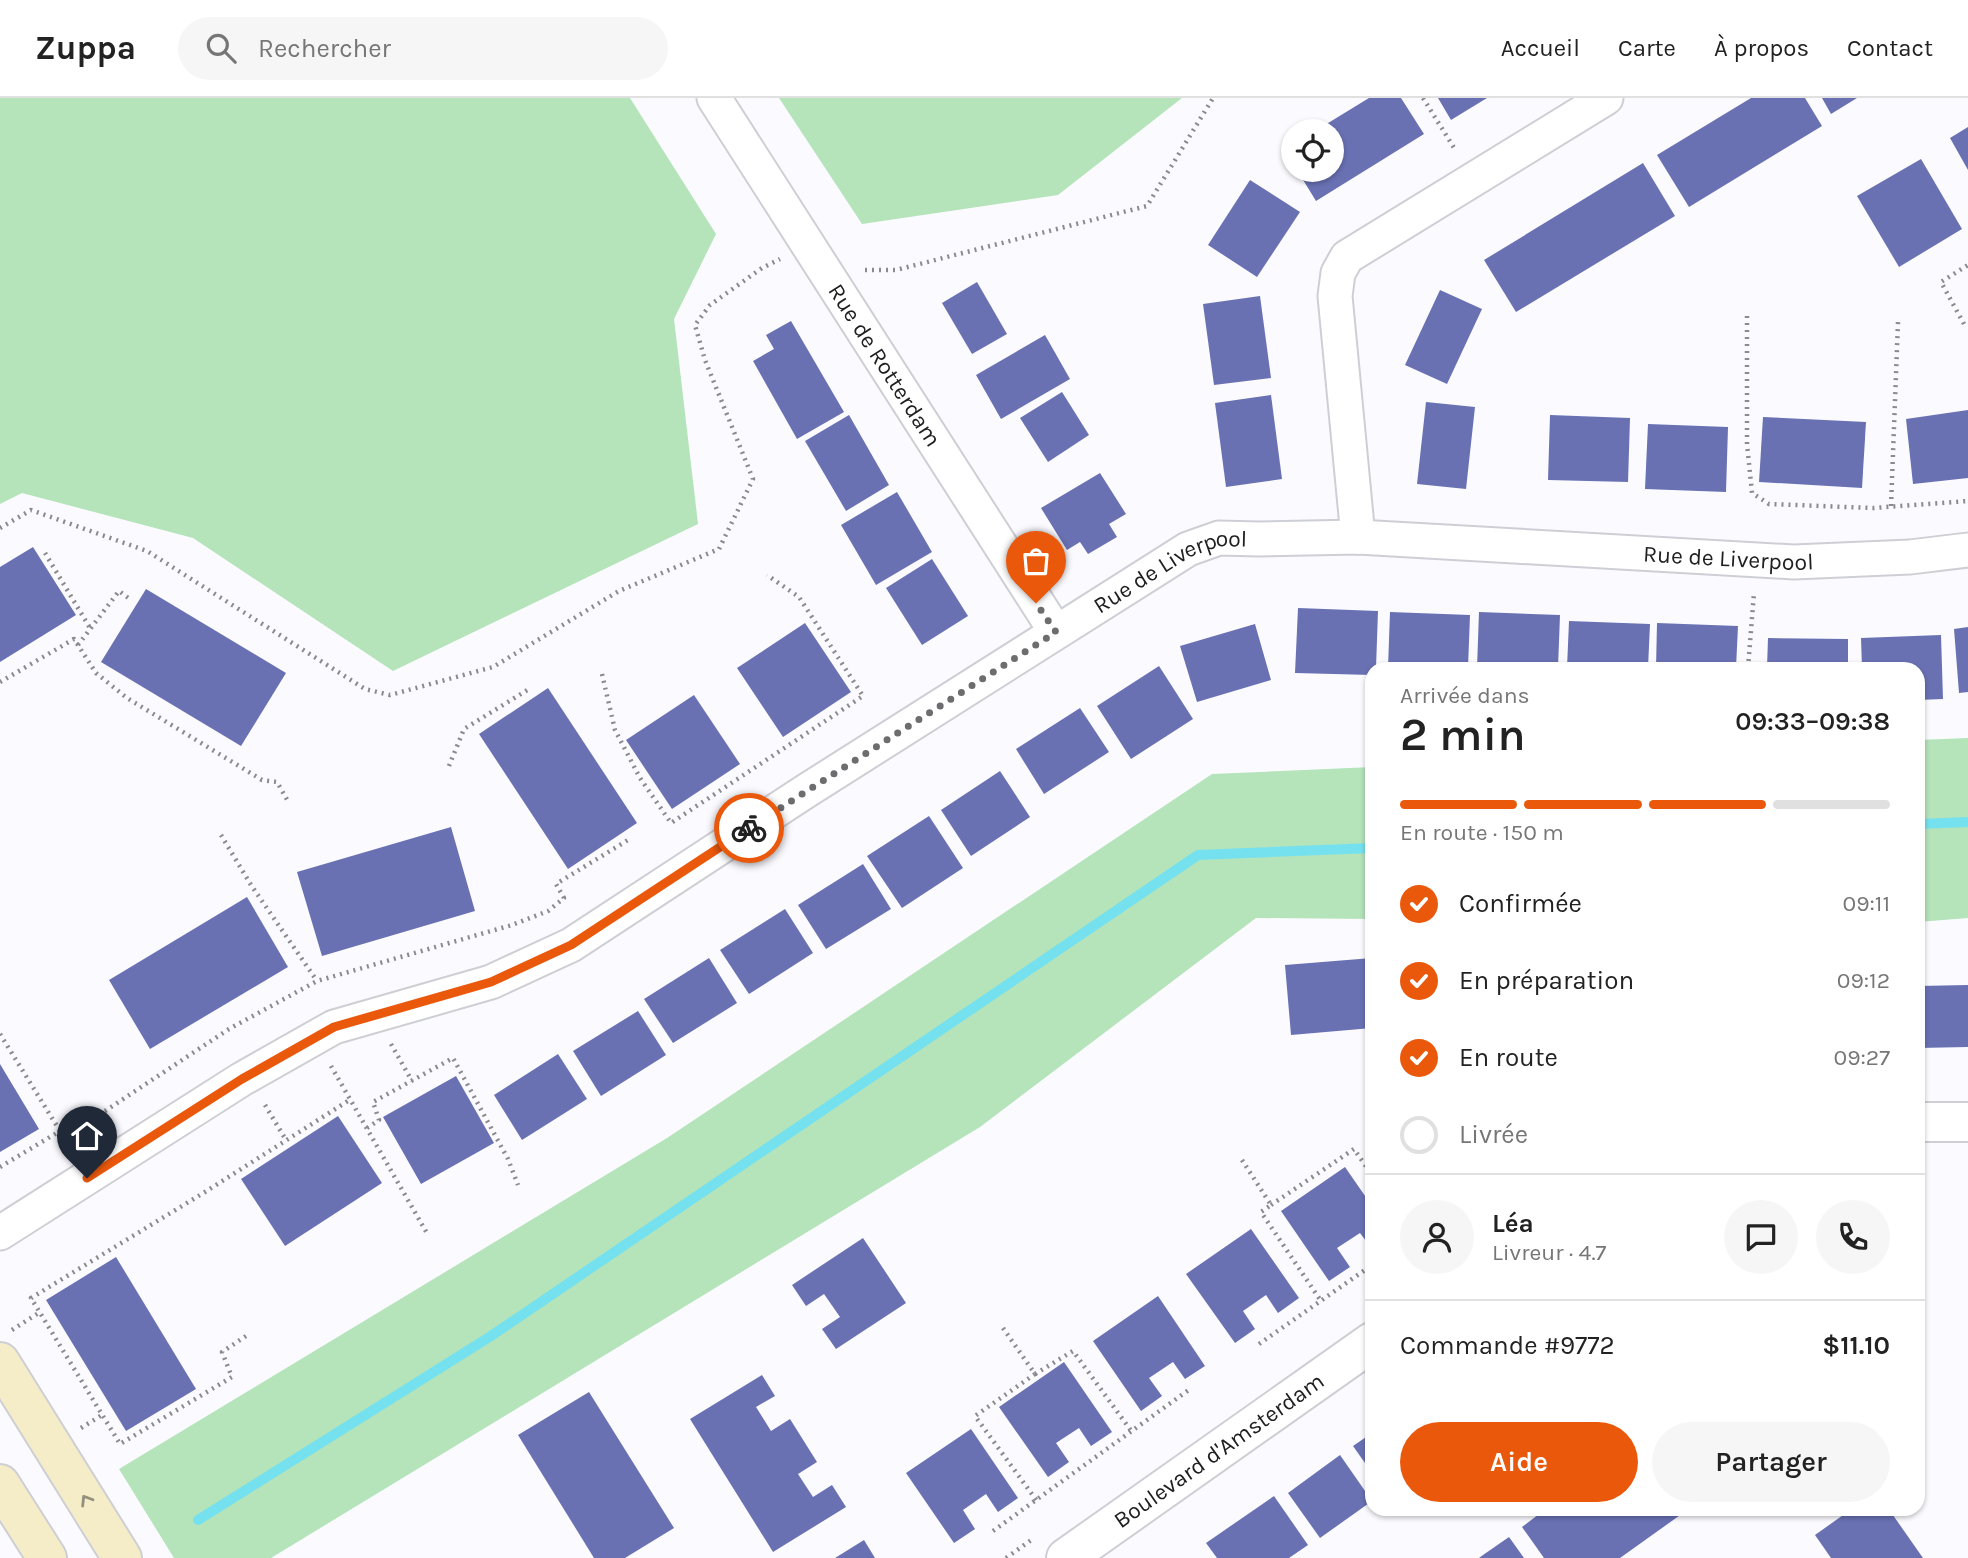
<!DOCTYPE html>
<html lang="fr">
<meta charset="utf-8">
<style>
:root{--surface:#fff;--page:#f6f6f6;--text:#222;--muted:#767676;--line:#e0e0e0;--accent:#ea580c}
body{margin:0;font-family:Karla,sans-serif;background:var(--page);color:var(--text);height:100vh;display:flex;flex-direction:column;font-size:26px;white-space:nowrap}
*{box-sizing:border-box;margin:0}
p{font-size:23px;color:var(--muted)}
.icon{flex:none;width:38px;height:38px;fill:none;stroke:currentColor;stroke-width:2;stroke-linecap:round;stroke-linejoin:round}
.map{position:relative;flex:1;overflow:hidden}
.panel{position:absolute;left:1365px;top:564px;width:560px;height:854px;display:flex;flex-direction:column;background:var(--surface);border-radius:21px;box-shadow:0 2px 5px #0004}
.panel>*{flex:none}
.tools{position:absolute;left:1281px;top:21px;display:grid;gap:14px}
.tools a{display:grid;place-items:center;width:63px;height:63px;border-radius:50%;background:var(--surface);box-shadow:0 2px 5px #0004;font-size:35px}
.pin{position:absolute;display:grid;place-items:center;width:60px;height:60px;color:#fff;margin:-72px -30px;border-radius:50% 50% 50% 0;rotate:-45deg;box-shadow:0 0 7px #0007}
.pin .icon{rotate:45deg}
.courier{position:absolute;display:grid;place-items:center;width:70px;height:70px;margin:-35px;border:5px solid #ea580c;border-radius:50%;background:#fff;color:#222;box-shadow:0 2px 9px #0007}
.summary em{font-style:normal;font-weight:600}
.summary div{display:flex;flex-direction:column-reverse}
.summary{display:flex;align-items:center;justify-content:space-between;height:119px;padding:0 35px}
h1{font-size:46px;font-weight:600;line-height:52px}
.bar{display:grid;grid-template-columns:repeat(4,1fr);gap:10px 7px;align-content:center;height:84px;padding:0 35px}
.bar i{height:9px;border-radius:5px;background:var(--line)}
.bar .active{background:var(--accent)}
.bar p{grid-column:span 4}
.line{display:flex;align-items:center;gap:18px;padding:0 35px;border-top:2px solid var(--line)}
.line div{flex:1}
.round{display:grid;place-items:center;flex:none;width:74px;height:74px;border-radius:37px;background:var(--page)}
ol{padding:0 35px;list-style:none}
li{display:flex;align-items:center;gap:21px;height:77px}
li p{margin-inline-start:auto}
li .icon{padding:7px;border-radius:50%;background:var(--accent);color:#fff;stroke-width:4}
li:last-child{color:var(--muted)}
li i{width:38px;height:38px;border:4px solid var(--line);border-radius:50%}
.action{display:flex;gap:14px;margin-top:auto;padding:14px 35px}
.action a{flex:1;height:80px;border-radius:42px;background:var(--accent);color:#fff;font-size:28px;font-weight:600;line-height:80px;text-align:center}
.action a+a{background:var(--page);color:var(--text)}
header{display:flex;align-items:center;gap:42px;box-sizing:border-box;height:98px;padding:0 35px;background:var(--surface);border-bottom:2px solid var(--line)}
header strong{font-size:33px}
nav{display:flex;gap:38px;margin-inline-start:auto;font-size:24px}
.search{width:490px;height:63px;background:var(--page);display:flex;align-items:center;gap:18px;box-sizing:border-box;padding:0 24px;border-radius:38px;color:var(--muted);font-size:26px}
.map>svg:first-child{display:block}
</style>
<header>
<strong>Zuppa</strong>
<div class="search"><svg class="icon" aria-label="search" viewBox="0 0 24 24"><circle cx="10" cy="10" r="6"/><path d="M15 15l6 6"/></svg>Rechercher</div>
<nav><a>Accueil</a><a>Carte</a><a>À propos</a><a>Contact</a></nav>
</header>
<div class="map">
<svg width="1968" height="1460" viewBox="0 0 1968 1460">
<rect width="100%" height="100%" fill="#fbfbff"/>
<g fill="#b5e3ba">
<polygon points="0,0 630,0 716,136 674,221 698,426 393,573 193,440 22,395 0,406"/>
<polygon points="779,0 1182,0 1058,97 862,126"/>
<polygon points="1968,640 1968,820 1918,824 1918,642"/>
<polygon points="1372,669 1372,821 1256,820 980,1029 271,1460 174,1460 119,1371 667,1040 1212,676"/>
</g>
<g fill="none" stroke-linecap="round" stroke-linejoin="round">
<g stroke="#75e1ef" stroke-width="10">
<polyline points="1918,726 1968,724"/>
<polyline points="198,1422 491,1238 1198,757 1372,750"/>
</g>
</g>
<g fill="#6971b3">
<polygon points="1369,0 1401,0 1424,36 1316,103 1297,72 1332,72 1332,33 1315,33"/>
<polygon points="1438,0 1487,0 1451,22"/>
<polygon points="1751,0 1805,0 1822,28 1689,109 1657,57"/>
<polygon points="1822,0 1857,0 1831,16"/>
<polygon points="1968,29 1968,72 1950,40"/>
<polygon points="1293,46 1293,66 1285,52"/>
<polygon points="1921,61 1962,131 1899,169 1857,98"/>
<polygon points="1643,65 1675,118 1516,214 1484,162"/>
<polygon points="1250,82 1300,114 1257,179 1208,147"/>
<polygon points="977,184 1007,236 972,256 942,205"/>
<polygon points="1440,192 1482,211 1447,286 1405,267"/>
<polygon points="1260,198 1271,280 1214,287 1203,206"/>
<polygon points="791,223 844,314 797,341 753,263 774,251 766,237"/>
<polygon points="1045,237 1070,281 1001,321 976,277"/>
<polygon points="1062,294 1089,337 1048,364 1020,320"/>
<polygon points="1271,297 1282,381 1226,389 1215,305"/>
<polygon points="1426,304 1475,309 1466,391 1417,386"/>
<polygon points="1968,312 1968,380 1913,386 1906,321"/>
<polygon points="849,317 889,387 846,413 805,343"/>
<polygon points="1550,317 1630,320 1628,384 1548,382"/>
<polygon points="1763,319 1866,324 1862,390 1759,384"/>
<polygon points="1648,326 1728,329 1726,394 1645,391"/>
<polygon points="1100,375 1126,416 1109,426 1117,439 1088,456 1080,444 1067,452 1041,410"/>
<polygon points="897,394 932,454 876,487 841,427"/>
<polygon points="33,449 76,517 0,564 0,469"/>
<polygon points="932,461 968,518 922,547 886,490"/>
<polygon points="146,491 286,575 241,648 101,564"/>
<polygon points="1298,510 1378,513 1376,570 1372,570 1372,577 1295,575"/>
<polygon points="1390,514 1470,517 1468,570 1388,570"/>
<polygon points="1479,514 1560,517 1558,570 1477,570"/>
<polygon points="1569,523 1650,526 1648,570 1567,570"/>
<polygon points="805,525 851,594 783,639 737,570"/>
<polygon points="1657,525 1738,528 1736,570 1656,570"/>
<polygon points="1255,526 1271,582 1197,604 1180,548"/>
<polygon points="1968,529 1968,594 1959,595 1954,531"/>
<polygon points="1941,537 1943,601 1918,602 1918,570 1862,570 1861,540"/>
<polygon points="1768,540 1848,541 1848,570 1767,570"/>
<polygon points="1159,568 1193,621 1131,661 1097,608"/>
<polygon points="548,590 637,725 568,771 479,636"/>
<polygon points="694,597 740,666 672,711 626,642"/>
<polygon points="1080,610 1109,654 1044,696 1016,651"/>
<polygon points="1000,673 1030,719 971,758 941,712"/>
<polygon points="929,718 963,770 902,810 867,758"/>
<polygon points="451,729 475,813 322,858 297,774"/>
<polygon points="863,766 891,811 826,851 798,807"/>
<polygon points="247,799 288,869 150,951 109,882"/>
<polygon points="785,811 813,855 749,896 720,852"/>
<polygon points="709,860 737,905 673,945 644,901"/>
<polygon points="1372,860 1372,930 1291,937 1285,867"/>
<polygon points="1968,887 1968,949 1918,950 1918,888"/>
<polygon points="638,913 666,957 601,998 573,953"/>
<polygon points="558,956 587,1001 522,1042 494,997"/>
<polygon points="0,966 39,1031 0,1054"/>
<polygon points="456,978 494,1045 421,1086 383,1019"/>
<polygon points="338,1018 382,1085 285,1148 241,1081"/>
<polygon points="1345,1069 1372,1108 1372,1151 1360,1135 1337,1150 1350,1169 1329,1183 1281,1113"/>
<polygon points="1922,1101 1925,1158 1918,1159 1918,1102"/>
<polygon points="1251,1131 1299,1200 1278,1215 1266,1197 1243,1213 1255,1231 1235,1245 1186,1176"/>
<polygon points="863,1140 906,1205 836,1251 822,1231 840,1219 824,1196 806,1208 792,1187"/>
<polygon points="116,1159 196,1291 126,1333 46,1202"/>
<polygon points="1158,1198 1205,1268 1185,1281 1173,1264 1149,1280 1162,1298 1141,1313 1093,1243"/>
<polygon points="1064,1264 1112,1334 1091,1348 1079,1330 1056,1345 1069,1364 1048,1379 999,1309"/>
<polygon points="762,1277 775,1298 756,1309 771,1333 790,1321 817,1364 798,1376 813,1399 832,1387 846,1409 773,1454 690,1321"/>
<polygon points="589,1294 674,1430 625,1460 594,1460 518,1337"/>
<polygon points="971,1331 1018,1400 998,1414 986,1396 963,1412 975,1431 954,1445 906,1375"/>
<polygon points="1372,1335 1372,1375 1353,1348"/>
<polygon points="1340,1357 1372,1403 1320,1440 1288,1395"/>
<polygon points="1274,1398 1308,1447 1289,1460 1217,1460 1206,1445"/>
<polygon points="1547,1410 1690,1410 1620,1460 1544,1460 1522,1429"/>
<polygon points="1788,1410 1810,1410 1807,1418"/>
<polygon points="1853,1410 1888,1410 1923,1460 1831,1460 1815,1437"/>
<polygon points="1509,1439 1524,1460 1479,1460 1483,1457"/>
<polygon points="864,1442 875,1460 835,1460"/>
</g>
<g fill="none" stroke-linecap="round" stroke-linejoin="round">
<g stroke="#cecfd5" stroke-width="37">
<g id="minor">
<path id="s1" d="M714,0L1056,534"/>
<polyline points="1358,439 1335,198 1338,175 1347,159 1606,0"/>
<path id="s2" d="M0,1135L242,981L334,929L491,884L571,847L806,693L1188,451L1219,440L1259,441L1358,439L1794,464L1910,459L1968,452"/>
</g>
</g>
<g stroke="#cecfd5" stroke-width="42">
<g id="tertiary">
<polyline points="1918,1024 1968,1024"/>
<path id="s3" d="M1066,1460L1372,1244"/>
</g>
</g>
<g stroke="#cecfd5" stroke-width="42">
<g id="secondary">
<polyline points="0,1264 122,1460"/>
<polyline points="0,1386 47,1460"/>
</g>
</g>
<g stroke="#8b8b8e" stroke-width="4.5" stroke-dasharray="2 5" stroke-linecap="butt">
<polyline points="1423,0 1456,53"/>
<polyline points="865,172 896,172 1147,108 1213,0"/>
<polyline points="1747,218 1747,346 1752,395 1769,406 1873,410 1968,403"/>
<polyline points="1964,226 1941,184 1968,167"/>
<polyline points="1891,408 1898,224"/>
<polyline points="0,430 31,412 147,453 365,591 390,597 493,569 619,493 719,451 753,381 705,262 695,227 710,207 762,170 780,161"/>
<polyline points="45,455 90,530"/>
<polyline points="78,547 119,493 131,502"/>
<polyline points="1748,570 1754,495"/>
<polyline points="602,576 615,632 640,680 671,725 863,598 799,499 767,477"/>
<polyline points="0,584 74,541 96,575 127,600 262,682 277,684 289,705"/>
<polyline points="449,668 464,631 529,591"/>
<polyline points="221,737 251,787 317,883"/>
<polyline points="0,936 60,1033"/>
<polyline points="391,946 412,983"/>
<polyline points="331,968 428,1137"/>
<polyline points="265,1007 286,1042"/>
<polyline points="367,1030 379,1022 373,1004 453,960 508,1061 518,1087"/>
<polyline points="1242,1062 1271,1107 1261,1114 1321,1203"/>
<polyline points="0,1069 60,1033 105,1013 229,931 317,883 512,827 548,813 564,800 556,786 628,742"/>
<polyline points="1271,1107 1354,1051 1372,1077"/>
<polyline points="1003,1230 1035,1276 975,1318 1037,1403"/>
<polyline points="12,1232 40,1214"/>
<polyline points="246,1238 222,1254 232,1279 120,1346 31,1200 205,1094 351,1001"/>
<polyline points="1259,1246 1372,1167"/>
<polyline points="1035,1276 1073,1253 1132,1334"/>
<polyline points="81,1330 102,1317"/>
<polyline points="993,1433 1190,1291"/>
<polyline points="1006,1460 1034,1440"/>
</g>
<use href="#minor" stroke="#fff" stroke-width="33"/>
<use href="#tertiary" stroke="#fff" stroke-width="38"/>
<use href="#secondary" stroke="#f5ecc8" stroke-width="38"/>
</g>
<defs><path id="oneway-chevron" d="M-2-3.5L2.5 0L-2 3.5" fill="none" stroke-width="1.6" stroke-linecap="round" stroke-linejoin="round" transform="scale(1.75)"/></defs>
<use stroke="#95907d" href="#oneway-chevron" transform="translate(86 1402) rotate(-122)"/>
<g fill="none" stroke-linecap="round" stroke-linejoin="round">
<polyline stroke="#6d6d6f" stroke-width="7" stroke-dasharray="0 12.6" points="749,730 1056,534 1036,505"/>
<polyline stroke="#ea580c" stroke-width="9" points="87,1080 242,981 334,929 491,884 571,847 749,730"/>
</g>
<g text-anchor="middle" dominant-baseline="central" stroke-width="5" stroke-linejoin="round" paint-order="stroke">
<g font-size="23" fill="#202022" stroke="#fbfbff">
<text stroke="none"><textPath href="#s1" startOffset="317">Rue de Rotterdam</textPath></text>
<text stroke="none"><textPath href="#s2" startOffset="1920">Rue de Liverpool</textPath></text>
<text stroke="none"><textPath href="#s2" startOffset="1353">Rue de Liverpool</textPath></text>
<text stroke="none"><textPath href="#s3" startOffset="187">Boulevard d'Amsterdam</textPath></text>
</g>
</g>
</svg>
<div class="tools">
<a><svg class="icon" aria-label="locate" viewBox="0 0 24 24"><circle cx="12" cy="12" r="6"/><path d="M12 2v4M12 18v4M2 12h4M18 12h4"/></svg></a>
</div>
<div class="pin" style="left:1036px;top:505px;background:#ea580c"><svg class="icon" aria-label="bag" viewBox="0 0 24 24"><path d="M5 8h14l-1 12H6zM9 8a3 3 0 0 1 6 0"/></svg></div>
<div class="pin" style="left:87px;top:1080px;background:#1f2937"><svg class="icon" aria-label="home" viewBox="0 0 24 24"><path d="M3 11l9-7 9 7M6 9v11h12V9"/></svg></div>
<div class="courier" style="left:749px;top:730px"><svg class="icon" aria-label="bike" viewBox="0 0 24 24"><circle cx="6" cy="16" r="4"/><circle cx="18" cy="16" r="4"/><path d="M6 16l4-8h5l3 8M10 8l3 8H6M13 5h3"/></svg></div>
<section class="panel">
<div class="summary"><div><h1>2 min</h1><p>Arrivée dans</p></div><em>09:33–09:38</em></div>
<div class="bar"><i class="active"></i><i class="active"></i><i class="active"></i><i></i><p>En route · 150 m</p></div>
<ol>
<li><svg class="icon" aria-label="check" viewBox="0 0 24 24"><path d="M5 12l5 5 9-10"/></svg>Confirmée<p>09:11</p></li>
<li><svg class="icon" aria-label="check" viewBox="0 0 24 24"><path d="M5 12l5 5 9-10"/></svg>En préparation<p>09:12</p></li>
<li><svg class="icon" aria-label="check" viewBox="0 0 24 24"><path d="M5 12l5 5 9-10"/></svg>En route<p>09:27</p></li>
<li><i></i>Livrée</li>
</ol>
<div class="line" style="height:126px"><a class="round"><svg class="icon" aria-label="person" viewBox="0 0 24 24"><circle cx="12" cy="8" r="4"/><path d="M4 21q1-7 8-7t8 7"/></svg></a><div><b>Léa</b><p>Livreur · 4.7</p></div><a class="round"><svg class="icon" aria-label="chat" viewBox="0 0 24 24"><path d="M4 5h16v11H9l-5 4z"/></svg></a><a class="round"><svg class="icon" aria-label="phone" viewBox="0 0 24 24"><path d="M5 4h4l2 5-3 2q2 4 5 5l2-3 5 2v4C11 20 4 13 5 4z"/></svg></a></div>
<div class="line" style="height:91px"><div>Commande #9772</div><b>$11.10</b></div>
<div class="action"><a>Aide</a><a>Partager</a></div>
</section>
</div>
